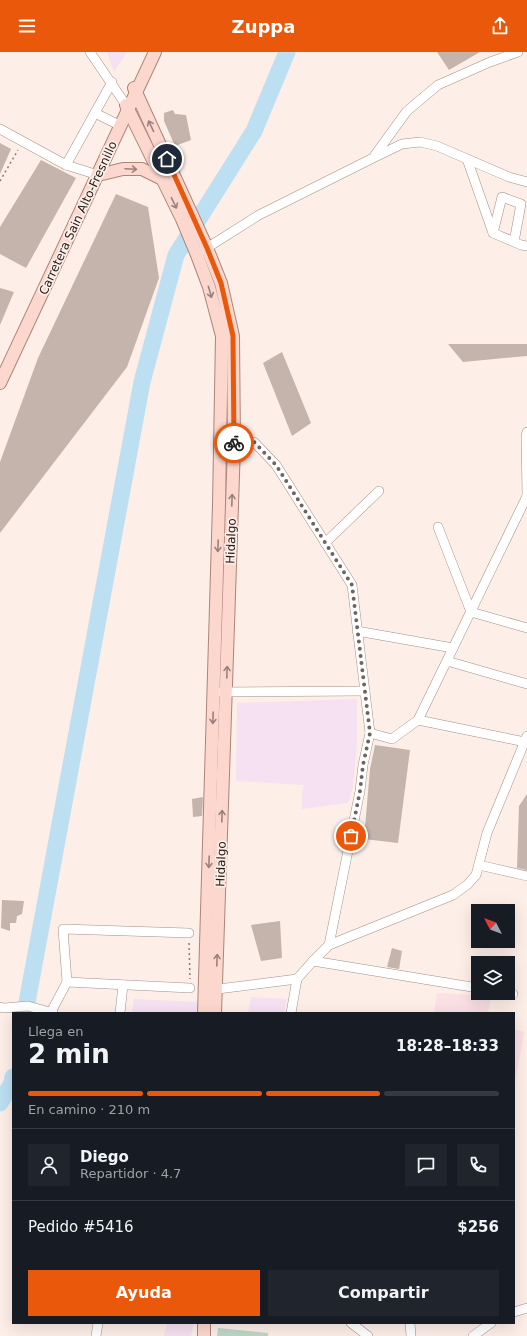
<!DOCTYPE html>
<html lang="es">
<meta charset="utf-8">
<style>
:root{--surface:#171b24;--page:#20242c;--text:#f1f3f6;--muted:#9ea1a6;--line:#363941;--accent:#ea580c}
body{margin:0;font-family:"DejaVu Sans",sans-serif;background:var(--page);color:var(--text);height:100vh;display:flex;flex-direction:column;font-size:15px;white-space:nowrap}
*{box-sizing:border-box;margin:0}
p{font-size:13px;color:var(--muted)}
.icon{flex:none;width:22px;height:22px;fill:none;stroke:currentColor;stroke-width:2;stroke-linecap:round;stroke-linejoin:round}
.map{position:relative;flex:1;overflow:hidden}
.panel{position:absolute;left:12px;top:960px;width:503px;height:312px;display:flex;flex-direction:column;background:var(--surface);border-radius:0px;box-shadow:0 4px 16px #0002}
.panel>*{flex:none}
.needle{width:26px;rotate:312deg}
.fabs{position:absolute;left:471px;top:852px;display:grid;gap:8px}
.fabs a{display:grid;place-items:center;width:44px;height:44px;border-radius:0px;background:var(--surface);box-shadow:0 4px 16px #0002;font-size:20px}
.pin{position:absolute;display:grid;place-items:center;width:34px;height:34px;color:#fff;margin:-17px;border:2px solid #fff;border-radius:50%;box-shadow:0 1px 4px #0007}
.courier{position:absolute;display:grid;place-items:center;width:40px;height:40px;margin:-20px;border:3px solid #ea580c;border-radius:50%;background:#fff;color:#222;box-shadow:0 1px 5px #0007}
.overview em{font-style:normal;font-weight:700}
.overview div{display:flex;flex-direction:column-reverse}
.overview{display:flex;align-items:center;justify-content:space-between;height:68px;padding:0 16px}
h1{font-size:26px;font-weight:700;line-height:30px}
.bar{display:grid;grid-template-columns:repeat(4,1fr);gap:6px 4px;align-content:center;height:48px;padding:0 16px}
.bar i{height:5px;border-radius:3px;background:var(--line)}
.bar .current{background:var(--accent)}
.bar p{grid-column:span 4}
.line{display:flex;align-items:center;gap:10px;padding:0 16px;border-top:1px solid var(--line)}
.line div{flex:1}
.round{display:grid;place-items:center;flex:none;width:42px;height:42px;border-radius:0px;background:var(--page)}
.cta{display:flex;gap:8px;margin-top:auto;padding:8px 16px}
.cta a{flex:1;height:46px;border-radius:0px;background:var(--accent);color:#fff;font-size:16px;font-weight:700;line-height:46px;text-align:center}
.cta a+a{background:var(--page);color:var(--text)}
header{display:flex;justify-content:space-between;align-items:center;height:52px;padding:0 16px;background:var(--accent);color:#fff;font-size:18px;font-weight:700}
.map>svg:first-child{display:block}
</style>
<header><svg class="icon" aria-label="menu" viewBox="0 0 24 24"><path d="M4 6h16M4 12h16M4 18h16"/></svg>Zuppa<svg class="icon" aria-label="share" viewBox="0 0 24 24"><path d="M12 15V3M7 8l5-5 5 5M5 13v7h14v-7"/></svg></header>
<div class="map">
<svg width="527" height="1284" viewBox="0 0 527 1284">
<rect width="100%" height="100%" fill="#fdeee8"/>
<g fill="#f5e1f1">
<polygon points="107,0 127,0 114,20"/>
<polygon points="357,647 357,691 353,734 348,751 302,757 302,741 304,733 236,729 237,651"/>
<polygon points="251,945 287,947 284,961 248,961"/>
<polygon points="134,947 198,950 197,961 132,961"/>
<polygon points="167,1271 194,1271 191,1284 164,1284"/>
</g>
<g fill="#fbe0e5">
<polygon points="437,941 491,944 488,961 434,961"/>
<polygon points="514,977 524,980 514,1037"/>
</g>
<polygon fill="#bfd6c7" points="218,1276 268,1281 268,1284 217,1284"/>
<g fill="none" stroke-linecap="round" stroke-linejoin="round">
<g stroke="#bcdff2" stroke-width="17">
<polyline points="25,961 142,330 176,203 254,79 287,0"/>
<polyline points="0,1051 12,1031 13,1025"/>
</g>
</g>
<g fill="#c5b4ac">
<polygon points="437,0 480,0 449,18"/>
<polygon points="173,58 175,62 186,63 191,88 175,94 164,69 164,61"/>
<polygon points="0,91 11,97 0,122"/>
<polygon points="41,108 76,126 26,216 0,202 0,175"/>
<polygon points="116,142 148,155 159,226 127,315 0,481 0,410 38,306"/>
<polygon points="0,236 14,240 0,273"/>
<polygon points="448,292 527,292 527,304 463,310"/>
<polygon points="282,300 311,371 292,384 263,311"/>
<polygon points="375,693 410,698 398,791 364,787 370,717"/>
<polygon points="527,742 527,818 517,816 519,754"/>
<polygon points="203,745 202,764 193,765 192,747"/>
<polygon points="2,848 24,849 22,862 17,864 16,871 10,871 10,879 1,876"/>
<polygon points="280,869 282,906 261,909 251,873"/>
<polygon points="392,896 402,899 399,917 387,915"/>
</g>
<g fill="none" stroke-linecap="round" stroke-linejoin="round">
<g stroke="#a19189" stroke-width="10">
<g id="minor">
<polyline points="90,0 126,53"/>
<polyline points="95,61 121,74"/>
<polyline points="0,77 66,113 98,123"/>
<polyline points="375,103 407,59 438,33 490,10 518,0"/>
<polyline points="467,107 493,181 521,193 527,194"/>
<polyline points="66,113 112,30"/>
<polyline points="493,181 502,145 521,152 514,190"/>
<polyline points="202,199 259,163 375,105 402,92 420,90 437,94 509,125 527,130"/>
<polyline points="527,380 526,384 527,443"/>
<polyline points="221,392 234,393 254,390 276,413 352,533 370,681 363,713 360,739 329,893"/>
<polyline points="438,475 471,560 527,576"/>
<polyline points="325,491 379,439"/>
<polyline points="357,579 453,596"/>
<polyline points="447,609 527,632"/>
<polyline points="221,640 365,639"/>
<polyline points="418,668 525,690"/>
<polyline points="370,681 392,687 418,668 527,444"/>
<polyline points="479,813 527,824"/>
<polyline points="313,909 478,936"/>
<polyline points="67,930 190,936"/>
<polyline points="210,938 297,927"/>
<polyline points="507,941 513,942"/>
<polyline points="0,955 4,956 28,954 53,961"/>
<polyline points="51,960 67,930 63,877 189,881"/>
<polyline points="120,961 123,933"/>
<polyline points="291,961 297,927 313,909 329,893 453,843 467,833 476,823 487,781 527,684"/>
<polyline points="514,1260 527,1256"/>
<polyline points="351,1271 368,1284"/>
<polyline points="410,1271 411,1284"/>
<polyline points="96,1284 98,1271"/>
<polyline points="473,1284 491,1271"/>
</g>
</g>
<g stroke="#ae8478" stroke-width="14">
<g id="major">
<polyline points="134,36 207,196 221,231 233,284 234,393 215,961"/>
<polyline points="126,53 182,167 197,203 209,235 222,284 219,452 204,961"/>
<polyline points="98,123 123,117 142,117 162,127"/>
<polyline points="0,331 155,0"/>
<polyline points="204,1284 204,1271"/>
</g>
</g>
<g stroke="#887e7a" stroke-width="1.5" stroke-dasharray="2 3" stroke-linecap="butt">
<polyline points="0,129 18,98"/>
<polyline points="189,891 190,927"/>
</g>
<use href="#minor" stroke="#fff" stroke-width="9"/>
<use href="#major" stroke="#fcd7cd" stroke-width="12"/>
</g>
<defs><path id="oneway-shaft" d="M-6 0H5M1.5-3L5.5 0L1.5 3" fill="none" stroke-width="1.6" stroke-linecap="round" stroke-linejoin="round"/></defs>
<g stroke="#99827c">
<use href="#oneway-shaft" transform="translate(151 74) rotate(-115)"/>
<use href="#oneway-shaft" transform="translate(131 117) rotate(3)"/>
<use href="#oneway-shaft" transform="translate(174 151) rotate(64)"/>
<use href="#oneway-shaft" transform="translate(210 240) rotate(74)"/>
<use href="#oneway-shaft" transform="translate(232 448) rotate(-88)"/>
<use href="#oneway-shaft" transform="translate(218 494) rotate(92)"/>
<use href="#oneway-shaft" transform="translate(227 620) rotate(-88)"/>
<use href="#oneway-shaft" transform="translate(213 666) rotate(92)"/>
<use href="#oneway-shaft" transform="translate(222 764) rotate(-88)"/>
<use href="#oneway-shaft" transform="translate(209 810) rotate(92)"/>
<use href="#oneway-shaft" transform="translate(217 908) rotate(-88)"/>
</g>
<g fill="none" stroke-linecap="round" stroke-linejoin="round">
<polyline stroke="#6e6561" stroke-width="4" stroke-dasharray="0 7.2" points="234,391 234,392 254,390 276,413 352,533 370,681 363,713 360,739 351,784"/>
<polyline stroke="#ea580c" stroke-width="5" points="167,107 207,196 221,231 233,284 234,391"/>
</g>
<g text-anchor="middle" dominant-baseline="central" stroke-width="3.5" stroke-linejoin="round" paint-order="stroke">
<g font-size="12" fill="#211b18" stroke="#fdeee8">
<text transform="translate(78 166) rotate(-65)">Carretera Sain Alto-Fresnillo</text>
<text transform="translate(231 489) rotate(-88)">Hidalgo</text>
<text transform="translate(221 812) rotate(-88)">Hidalgo</text>
</g>
</g>
</svg>
<div class="fabs">
<a><svg class="needle" viewBox="-14 -14 28 28"><path d="M0-13l5 13h-10z" fill="#e53935"/><path d="M0 13l5-13h-10z" fill="#9ea1a6"/></svg></a>
<a><svg class="icon" aria-label="layers" viewBox="0 0 24 24"><path d="M12 4l9 5-9 5-9-5zM3 14l9 5 9-5"/></svg></a>
</div>
<div class="pin" style="left:351px;top:784px;background:#ea580c"><svg class="icon" aria-label="bag" viewBox="0 0 24 24"><path d="M5 8h14l-1 12H6zM9 8a3 3 0 0 1 6 0"/></svg></div>
<div class="pin" style="left:167px;top:107px;background:#1f2937"><svg class="icon" aria-label="home" viewBox="0 0 24 24"><path d="M3 11l9-7 9 7M6 9v11h12V9"/></svg></div>
<div class="courier" style="left:234px;top:391px"><svg class="icon" aria-label="bike" viewBox="0 0 24 24"><circle cx="6" cy="16" r="4"/><circle cx="18" cy="16" r="4"/><path d="M6 16l4-8h5l3 8M10 8l3 8H6M13 5h3"/></svg></div>
<section class="panel">
<div class="overview"><div><h1>2 min</h1><p>Llega en</p></div><em>18:28–18:33</em></div>
<div class="bar"><i class="current"></i><i class="current"></i><i class="current"></i><i></i><p>En camino · 210 m</p></div>
<div class="line" style="height:72px"><a class="round"><svg class="icon" aria-label="person" viewBox="0 0 24 24"><circle cx="12" cy="8" r="4"/><path d="M4 21q1-7 8-7t8 7"/></svg></a><div><b>Diego</b><p>Repartidor · 4.7</p></div><a class="round"><svg class="icon" aria-label="chat" viewBox="0 0 24 24"><path d="M4 5h16v11H9l-5 4z"/></svg></a><a class="round"><svg class="icon" aria-label="phone" viewBox="0 0 24 24"><path d="M5 4h4l2 5-3 2q2 4 5 5l2-3 5 2v4C11 20 4 13 5 4z"/></svg></a></div>
<div class="line" style="height:52px"><div>Pedido #5416</div><b>$256</b></div>
<div class="cta"><a>Ayuda</a><a>Compartir</a></div>
</section>
</div>
